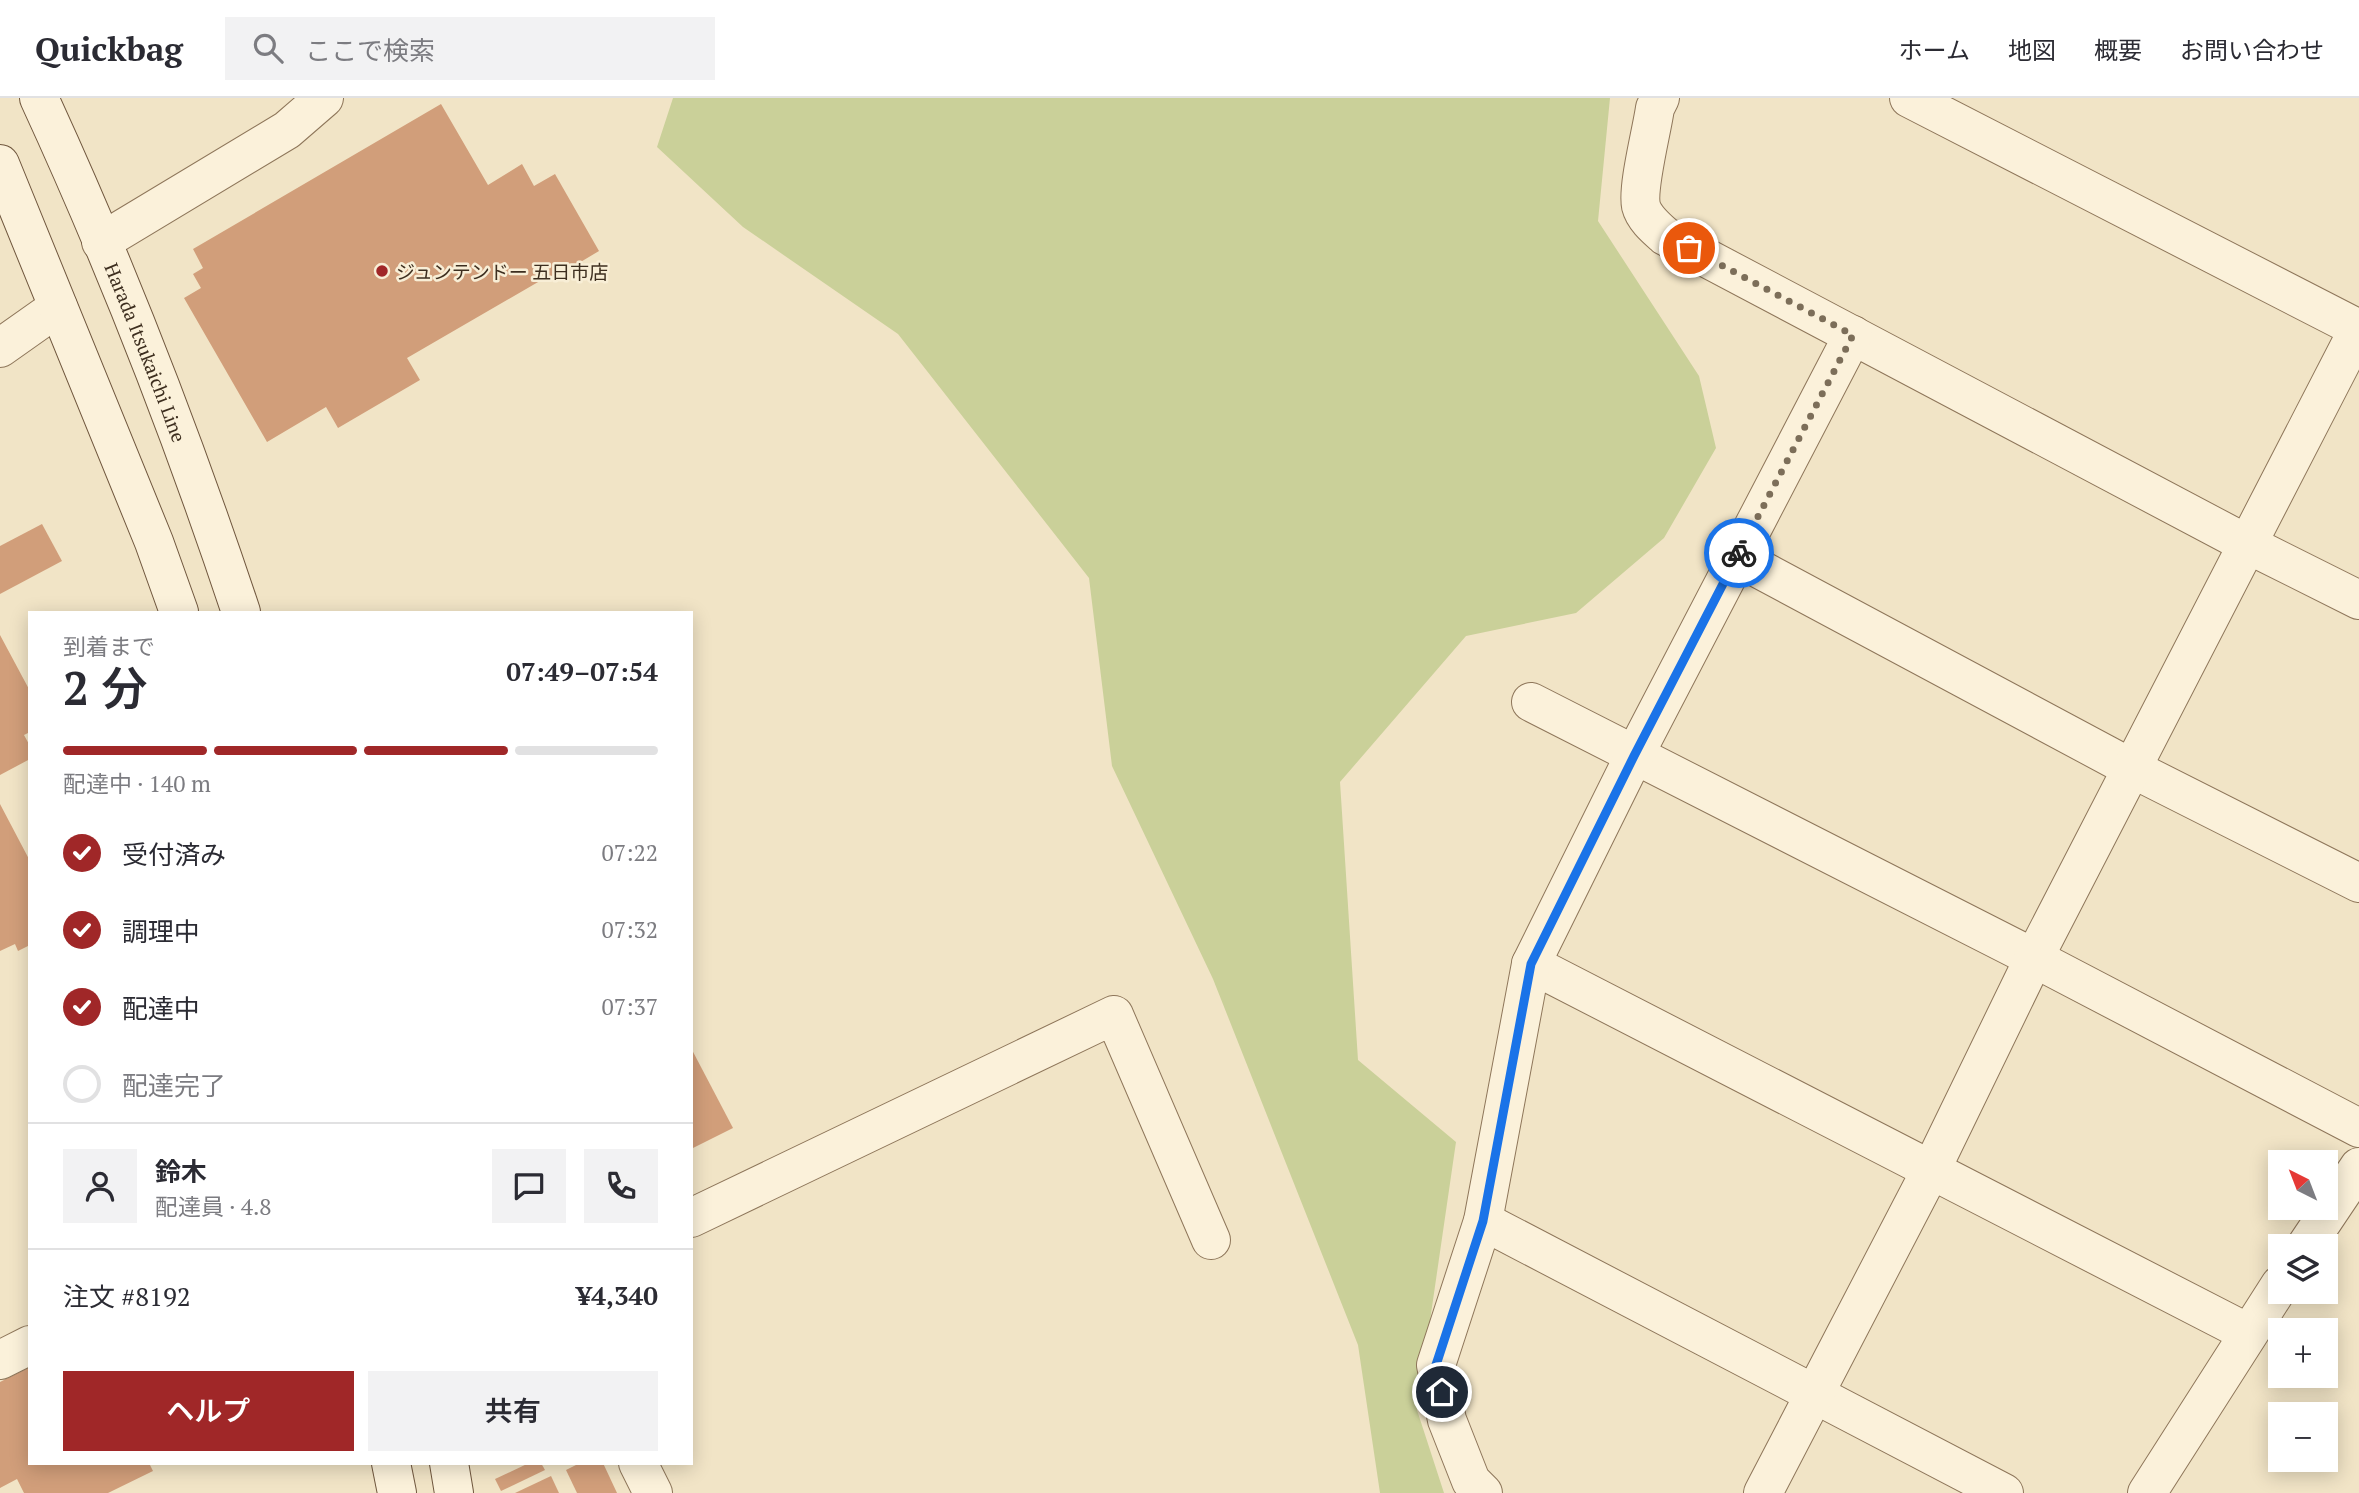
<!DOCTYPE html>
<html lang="ja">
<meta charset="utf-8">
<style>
:root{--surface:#fff;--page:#f2f2f3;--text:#2b2b33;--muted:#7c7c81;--line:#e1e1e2;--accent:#a02728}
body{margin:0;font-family:"PT Serif","Noto Sans JP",serif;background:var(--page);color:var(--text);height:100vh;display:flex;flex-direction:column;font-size:26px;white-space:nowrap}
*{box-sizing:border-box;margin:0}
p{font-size:23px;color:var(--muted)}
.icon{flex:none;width:38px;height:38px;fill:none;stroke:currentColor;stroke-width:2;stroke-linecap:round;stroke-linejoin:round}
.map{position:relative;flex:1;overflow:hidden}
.panel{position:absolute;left:28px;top:513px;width:665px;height:854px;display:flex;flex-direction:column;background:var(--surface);border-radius:0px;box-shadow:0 4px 18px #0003}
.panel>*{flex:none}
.needle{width:46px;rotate:318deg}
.controls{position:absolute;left:2268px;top:1052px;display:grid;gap:14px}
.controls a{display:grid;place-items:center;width:70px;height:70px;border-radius:0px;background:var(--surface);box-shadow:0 4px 18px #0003;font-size:35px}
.pin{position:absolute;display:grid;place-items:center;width:60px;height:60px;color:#fff;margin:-30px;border:4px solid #fff;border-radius:50%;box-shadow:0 2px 7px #0007}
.courier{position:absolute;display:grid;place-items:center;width:70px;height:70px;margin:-35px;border:5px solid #1a73e8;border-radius:50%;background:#fff;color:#222;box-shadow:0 2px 9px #0007}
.headline em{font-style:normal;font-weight:600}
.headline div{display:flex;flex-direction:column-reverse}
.headline{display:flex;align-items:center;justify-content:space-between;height:119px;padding:0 35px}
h1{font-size:46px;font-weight:600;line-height:52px}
.bar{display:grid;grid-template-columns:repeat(4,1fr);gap:10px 7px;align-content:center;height:84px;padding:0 35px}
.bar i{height:9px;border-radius:5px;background:var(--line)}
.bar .active{background:var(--accent)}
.bar p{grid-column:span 4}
.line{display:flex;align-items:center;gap:18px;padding:0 35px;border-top:2px solid var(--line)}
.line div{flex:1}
.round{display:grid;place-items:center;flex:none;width:74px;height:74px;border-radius:0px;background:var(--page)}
ol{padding:0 35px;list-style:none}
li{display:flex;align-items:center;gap:21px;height:77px}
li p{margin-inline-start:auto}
li .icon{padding:7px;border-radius:50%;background:var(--accent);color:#fff;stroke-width:4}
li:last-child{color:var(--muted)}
li i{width:38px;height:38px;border:4px solid var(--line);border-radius:50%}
.primary-button{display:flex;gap:14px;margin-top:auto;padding:14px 35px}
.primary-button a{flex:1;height:80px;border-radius:0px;background:var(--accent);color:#fff;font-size:28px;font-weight:600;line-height:80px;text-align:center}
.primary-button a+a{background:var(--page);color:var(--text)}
header{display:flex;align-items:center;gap:42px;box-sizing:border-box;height:98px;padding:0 35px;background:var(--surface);border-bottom:2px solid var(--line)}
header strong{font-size:33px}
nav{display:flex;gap:38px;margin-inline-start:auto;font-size:24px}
.search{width:490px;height:63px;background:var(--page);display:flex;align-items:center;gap:18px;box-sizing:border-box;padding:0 24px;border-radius:0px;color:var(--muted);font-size:26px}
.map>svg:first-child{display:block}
</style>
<header>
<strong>Quickbag</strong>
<div class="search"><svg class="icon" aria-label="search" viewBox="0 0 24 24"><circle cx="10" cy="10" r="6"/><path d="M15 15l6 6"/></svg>ここで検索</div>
<nav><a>ホーム</a><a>地図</a><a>概要</a><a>お問い合わせ</a></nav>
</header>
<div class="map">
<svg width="2359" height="1395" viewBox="0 0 2359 1395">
<rect width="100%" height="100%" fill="#f1e4c6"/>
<polygon fill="#cad099" points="673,0 1610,0 1598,123 1699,278 1716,350 1664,440 1576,515 1466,538 1340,684 1358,962 1456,1044 1417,1312 1444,1395 1380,1395 1358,1247 1213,881 1112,668 1089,480 898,236 743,129 657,49"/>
<g fill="#d19e7a">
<polygon points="441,6 488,87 522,66 534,88 555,76 599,153 547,184 545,180 407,260 420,282 338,330 326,309 267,344 184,200 201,190 193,176 203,170 193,151"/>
<polygon points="42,426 62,463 0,496 0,448"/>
<polygon points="0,537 30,593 30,634 24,637 30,648 30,661 0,677"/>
<polygon points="0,706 30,763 30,847 18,853 15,846 0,853"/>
<polygon points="691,950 733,1030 691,1051"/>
<polygon points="30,1269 30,1365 149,1365 153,1373 108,1395 24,1395 17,1381 0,1390 0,1284"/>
<polygon points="529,1365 541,1365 545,1372 501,1393 495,1381"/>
<polygon points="580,1365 603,1365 617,1395 577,1395 566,1372"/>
<polygon points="551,1378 559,1395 515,1395"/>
</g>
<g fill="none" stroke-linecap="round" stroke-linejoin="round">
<g stroke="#8e765a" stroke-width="40">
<g id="minor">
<path d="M1660,0L1655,10C1652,32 1637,89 1641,108C1644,120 1656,130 1665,138L2247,446L2359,502"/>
<polyline points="1909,0 2359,231"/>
<polyline points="101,144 287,32 324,0"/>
<polyline points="0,250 58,209"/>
<polyline points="1737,459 2131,670 2359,785"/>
<polyline points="1531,604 2034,860 2359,1030"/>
<polyline points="1531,866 2248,1235"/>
<polyline points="691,1120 1114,917 1211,1142"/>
<polyline points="1483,1123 2004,1395"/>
<polyline points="2306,1148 2359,1069"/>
<polyline points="0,1262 30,1247"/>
<polyline points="638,1365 653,1395"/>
<polyline points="1483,1395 1471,1383 1447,1322 1436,1267 1483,1123 1531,866 1634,658 1853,237"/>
<polyline points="1763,1395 1931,1072 2034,860 2359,230"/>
<polyline points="2147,1395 2280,1187"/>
</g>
</g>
<g stroke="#70573e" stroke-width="40">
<g id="secondary">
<path id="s1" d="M39,0C116,167 183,340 241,514"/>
<polyline points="0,66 154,444 179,514"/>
<polyline points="391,1365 397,1395"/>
<polyline points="449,1365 454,1395"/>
</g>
</g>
<use href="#minor" stroke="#fbf1da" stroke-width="38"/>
<use href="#secondary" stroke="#fbf1da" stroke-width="38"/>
</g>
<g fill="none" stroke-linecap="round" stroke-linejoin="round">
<polyline stroke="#7c6e59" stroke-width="7" stroke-dasharray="0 12.6" points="1689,150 1853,237 1739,455"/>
<polyline stroke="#1a73e8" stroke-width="9" points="1442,1294 1436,1267 1483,1123 1531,866 1634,658 1739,455"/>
</g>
<circle fill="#a02728" stroke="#f8eed6" stroke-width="2.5" cx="382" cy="173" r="7"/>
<g text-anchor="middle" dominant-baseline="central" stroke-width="5" stroke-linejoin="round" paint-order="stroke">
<g font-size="19" fill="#3d2e1f" stroke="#f8eed6" text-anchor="start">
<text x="396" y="173">ジュンテンドー 五日市店</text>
</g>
<g font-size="19" fill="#3d2e1f" stroke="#f8eed6">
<text stroke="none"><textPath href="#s1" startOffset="276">Harada Itsukaichi Line</textPath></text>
</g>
</g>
</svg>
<div class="controls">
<a><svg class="needle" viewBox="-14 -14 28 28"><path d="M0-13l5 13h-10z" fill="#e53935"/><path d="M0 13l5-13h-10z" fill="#7c7c81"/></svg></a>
<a><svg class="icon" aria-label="layers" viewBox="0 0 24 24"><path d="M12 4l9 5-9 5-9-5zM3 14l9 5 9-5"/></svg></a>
<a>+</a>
<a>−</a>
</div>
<div class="pin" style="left:1689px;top:150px;background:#ea580c"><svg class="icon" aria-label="bag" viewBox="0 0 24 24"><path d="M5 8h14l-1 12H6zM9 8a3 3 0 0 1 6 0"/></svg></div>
<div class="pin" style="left:1442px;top:1294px;background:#1f2937"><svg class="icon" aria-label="home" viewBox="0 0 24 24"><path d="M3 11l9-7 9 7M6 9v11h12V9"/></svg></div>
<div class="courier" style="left:1739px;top:455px"><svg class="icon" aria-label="bike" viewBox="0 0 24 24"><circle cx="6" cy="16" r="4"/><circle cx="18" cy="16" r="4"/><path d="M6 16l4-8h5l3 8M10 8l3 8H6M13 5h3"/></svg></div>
<section class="panel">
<div class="headline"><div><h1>2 分</h1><p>到着まで</p></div><em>07:49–07:54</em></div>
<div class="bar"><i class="active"></i><i class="active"></i><i class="active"></i><i></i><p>配達中 · 140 m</p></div>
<ol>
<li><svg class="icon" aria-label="check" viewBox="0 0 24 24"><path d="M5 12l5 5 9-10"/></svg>受付済み<p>07:22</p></li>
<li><svg class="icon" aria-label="check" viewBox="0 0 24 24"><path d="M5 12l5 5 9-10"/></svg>調理中<p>07:32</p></li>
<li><svg class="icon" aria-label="check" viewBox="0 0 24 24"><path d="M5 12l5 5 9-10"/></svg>配達中<p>07:37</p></li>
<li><i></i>配達完了</li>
</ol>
<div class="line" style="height:126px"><a class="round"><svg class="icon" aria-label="person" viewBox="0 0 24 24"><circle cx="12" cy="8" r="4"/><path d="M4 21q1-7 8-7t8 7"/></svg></a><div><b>鈴木</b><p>配達員 · 4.8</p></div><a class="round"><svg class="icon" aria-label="chat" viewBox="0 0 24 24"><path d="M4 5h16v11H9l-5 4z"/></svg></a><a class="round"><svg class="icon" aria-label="phone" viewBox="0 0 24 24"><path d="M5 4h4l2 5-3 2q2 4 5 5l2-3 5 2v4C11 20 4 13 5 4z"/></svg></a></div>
<div class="line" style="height:91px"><div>注文 #8192</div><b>¥4,340</b></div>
<div class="primary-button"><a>ヘルプ</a><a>共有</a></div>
</section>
</div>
